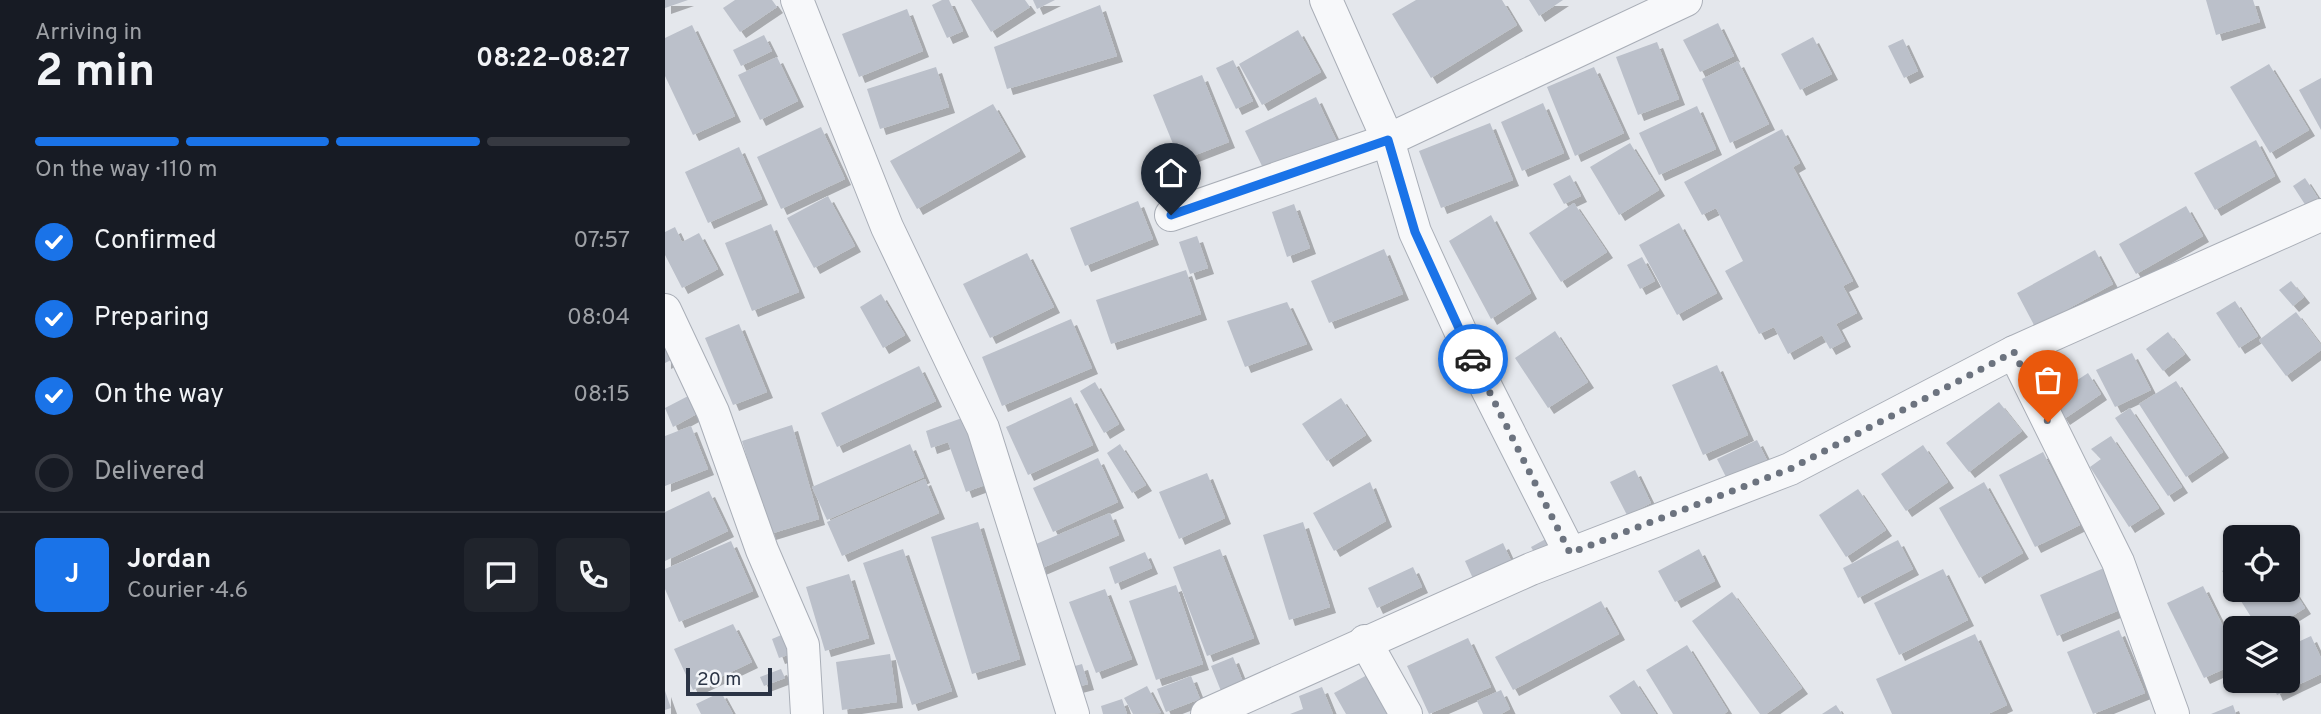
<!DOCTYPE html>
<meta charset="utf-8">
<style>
:root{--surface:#171b24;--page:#20242c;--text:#f1f3f6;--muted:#9ea1a6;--line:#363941;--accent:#1a73e8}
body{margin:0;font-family:Overpass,sans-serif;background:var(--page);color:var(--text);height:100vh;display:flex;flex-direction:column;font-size:26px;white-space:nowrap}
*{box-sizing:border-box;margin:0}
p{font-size:23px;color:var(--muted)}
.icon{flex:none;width:38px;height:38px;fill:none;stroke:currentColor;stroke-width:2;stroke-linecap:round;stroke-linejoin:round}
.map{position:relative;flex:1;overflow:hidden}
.sheet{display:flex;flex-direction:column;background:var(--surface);width:665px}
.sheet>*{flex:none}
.buttons{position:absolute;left:1558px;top:525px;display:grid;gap:14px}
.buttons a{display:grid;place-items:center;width:77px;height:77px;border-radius:10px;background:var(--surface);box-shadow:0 2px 5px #0004;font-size:35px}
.scale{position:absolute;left:21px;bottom:18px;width:86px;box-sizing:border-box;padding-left:7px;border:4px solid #2b3445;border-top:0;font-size:19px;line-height:24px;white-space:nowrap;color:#2b3445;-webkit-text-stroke:5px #f4f6f9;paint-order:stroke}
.pin{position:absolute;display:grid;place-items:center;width:60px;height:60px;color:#fff;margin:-72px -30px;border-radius:50% 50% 50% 0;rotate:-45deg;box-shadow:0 0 7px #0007}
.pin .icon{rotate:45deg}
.courier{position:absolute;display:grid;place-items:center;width:70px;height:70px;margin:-35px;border:5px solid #1a73e8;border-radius:50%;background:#fff;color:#222;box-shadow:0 2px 9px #0007}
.overview em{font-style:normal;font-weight:700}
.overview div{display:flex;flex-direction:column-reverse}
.overview{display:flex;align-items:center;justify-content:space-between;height:119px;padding:0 35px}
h1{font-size:46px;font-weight:700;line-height:52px}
.bar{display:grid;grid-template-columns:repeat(4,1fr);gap:10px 7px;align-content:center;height:84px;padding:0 35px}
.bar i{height:9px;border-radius:5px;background:var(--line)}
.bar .active{background:var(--accent)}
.bar p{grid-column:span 4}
.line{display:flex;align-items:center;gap:18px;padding:0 35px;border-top:2px solid var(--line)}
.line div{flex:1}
.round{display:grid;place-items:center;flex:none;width:74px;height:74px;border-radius:10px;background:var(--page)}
ol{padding:0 35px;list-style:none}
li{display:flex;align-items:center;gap:21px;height:77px}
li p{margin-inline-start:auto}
li .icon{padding:7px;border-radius:50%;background:var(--accent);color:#fff;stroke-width:4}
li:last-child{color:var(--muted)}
li i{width:38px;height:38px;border:4px solid var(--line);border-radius:50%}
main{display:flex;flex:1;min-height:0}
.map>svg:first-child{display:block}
</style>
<main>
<section class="sheet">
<div class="overview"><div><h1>2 min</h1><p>Arriving in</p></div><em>08:22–08:27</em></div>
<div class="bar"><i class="active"></i><i class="active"></i><i class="active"></i><i></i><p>On the way · 110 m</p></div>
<ol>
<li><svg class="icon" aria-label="check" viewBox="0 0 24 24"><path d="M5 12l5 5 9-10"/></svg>Confirmed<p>07:57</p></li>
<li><svg class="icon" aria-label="check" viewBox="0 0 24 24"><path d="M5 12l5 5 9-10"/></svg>Preparing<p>08:04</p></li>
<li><svg class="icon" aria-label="check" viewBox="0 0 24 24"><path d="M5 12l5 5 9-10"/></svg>On the way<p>08:15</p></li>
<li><i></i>Delivered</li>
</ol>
<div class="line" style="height:126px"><b class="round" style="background:var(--accent);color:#fff">J</b><div><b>Jordan</b><p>Courier · 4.6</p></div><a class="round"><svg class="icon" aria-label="chat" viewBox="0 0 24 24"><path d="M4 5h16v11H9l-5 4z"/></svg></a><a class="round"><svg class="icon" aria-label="phone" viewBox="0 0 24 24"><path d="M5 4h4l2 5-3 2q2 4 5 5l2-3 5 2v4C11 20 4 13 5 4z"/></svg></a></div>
</section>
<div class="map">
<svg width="1656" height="714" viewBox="0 0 1656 714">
<defs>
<filter id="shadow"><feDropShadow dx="6" dy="6" stdDeviation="0" flood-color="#0004"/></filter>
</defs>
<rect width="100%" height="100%" fill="#e4e7ec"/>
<g fill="#bbc0ca" filter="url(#shadow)">
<polygon points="0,0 23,0 0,8"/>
<polygon points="70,0 107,0 112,7 75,32 58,8"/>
<polygon points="277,0 284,0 298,31 282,38 267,5"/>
<polygon points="306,0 360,0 365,7 326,32"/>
<polygon points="368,0 390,0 372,9"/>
<polygon points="751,0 837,0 852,25 766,78 727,14"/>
<polygon points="864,0 898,0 874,16"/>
<polygon points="1541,0 1588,0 1595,22 1551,35"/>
<polygon points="435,5 452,56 342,89 329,47"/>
<polygon points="242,9 258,51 194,77 177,34"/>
<polygon points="1053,23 1069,56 1035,72 1018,40"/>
<polygon points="27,25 70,116 28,135 0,76 0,38"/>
<polygon points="633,30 656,72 597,105 574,64"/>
<polygon points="99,35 107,51 76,66 68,50"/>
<polygon points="1148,37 1167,74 1135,90 1116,54"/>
<polygon points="1238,39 1253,71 1239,78 1223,46"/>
<polygon points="992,42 1014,99 973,115 951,57"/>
<polygon points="112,57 133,101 95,120 73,75"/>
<polygon points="568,60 588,101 571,109 551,68"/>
<polygon points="1073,61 1104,124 1065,143 1037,79"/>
<polygon points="1604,64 1644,130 1605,153 1565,87"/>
<polygon points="271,67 284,107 215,129 202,89"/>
<polygon points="929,67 959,133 910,156 882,87"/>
<polygon points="537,75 564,142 515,161 488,95"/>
<polygon points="1656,78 1656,130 1634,90"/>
<polygon points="651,97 674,146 599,170 580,131"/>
<polygon points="878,103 899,153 857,171 836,122"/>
<polygon points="328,104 355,151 252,209 225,161"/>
<polygon points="1032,106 1051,149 994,175 974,133"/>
<polygon points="825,123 848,180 776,208 754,151"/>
<polygon points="156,127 180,179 116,209 92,157"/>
<polygon points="1117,129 1135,163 1128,167 1188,281 1178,286 1192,313 1171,324 1180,341 1165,349 1157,335 1123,354 1109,327 1094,334 1060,271 1078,261 1051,208 1037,215 1019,182"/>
<polygon points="1591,140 1610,176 1550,210 1529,173"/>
<polygon points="965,143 994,190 954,215 925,167"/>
<polygon points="74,147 97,199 43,223 20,172"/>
<polygon points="905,175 916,196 899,204 888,184"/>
<polygon points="1640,178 1653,198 1641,206 1628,186"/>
<polygon points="163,196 190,246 149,268 122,218"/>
<polygon points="473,201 488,239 420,266 405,228"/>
<polygon points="909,203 942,252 896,282 864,233"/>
<polygon points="629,204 645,248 622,257 607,212"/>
<polygon points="1521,206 1538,236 1471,274 1454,244"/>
<polygon points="826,215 866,293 826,319 784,241"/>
<polygon points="1014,223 1052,293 1012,315 974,245"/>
<polygon points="106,224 134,292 87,311 60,243"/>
<polygon points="10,227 17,242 34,233 53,269 17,288 0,255 0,232"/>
<polygon points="532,236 543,268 525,274 514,242"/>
<polygon points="719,249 738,294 664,323 646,281"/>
<polygon points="1430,250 1448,284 1370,327 1352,293"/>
<polygon points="362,253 389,307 325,338 298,284"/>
<polygon points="977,257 990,281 975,289 962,265"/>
<polygon points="521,270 536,314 446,344 431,300"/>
<polygon points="1626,281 1639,297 1628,306 1614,290"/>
<polygon points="216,294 240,335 218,348 195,307"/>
<polygon points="1570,301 1593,336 1574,348 1551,313"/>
<polygon points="622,302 642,344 580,367 562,321"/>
<polygon points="1631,312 1656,345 1656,350 1621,376 1594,340"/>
<polygon points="406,319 427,368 337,406 317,357"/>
<polygon points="74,324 102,392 68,405 40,338"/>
<polygon points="890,331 923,382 883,408 850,358"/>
<polygon points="1503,332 1520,354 1498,371 1481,349"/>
<polygon points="0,345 8,359 0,363"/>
<polygon points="1467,353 1486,390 1450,407 1431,370"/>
<polygon points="1052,365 1083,435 1038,455 1007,385"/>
<polygon points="254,366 271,401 172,447 156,413"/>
<polygon points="1423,373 1436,394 1399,419 1385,398"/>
<polygon points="1511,381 1558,452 1521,477 1474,404"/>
<polygon points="430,382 454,424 439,433 415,391"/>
<polygon points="29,393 39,410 8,427 0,408"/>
<polygon points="406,397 428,445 363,475 341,427"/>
<polygon points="676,398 701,435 662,461 637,424"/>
<polygon points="1334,402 1357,431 1304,472 1281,443"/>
<polygon points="1465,408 1517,487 1503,496 1450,418"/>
<polygon points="297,418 320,485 301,492 283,442 266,448 261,431"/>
<polygon points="127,425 154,519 105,534 77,441"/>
<polygon points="26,426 43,469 0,486 0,436"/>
<polygon points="1446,436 1494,508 1464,527 1425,467 1436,459 1426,449"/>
<polygon points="1092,440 1102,460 1062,479 1052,459"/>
<polygon points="245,444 259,477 162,520 147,487"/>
<polygon points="455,444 481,485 467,493 442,453"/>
<polygon points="1258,445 1283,482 1241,511 1216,474"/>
<polygon points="1378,452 1415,525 1370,547 1334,475"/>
<polygon points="433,458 453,502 388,532 368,488"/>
<polygon points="970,470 986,503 962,515 945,482"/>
<polygon points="542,473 560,518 514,539 494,492"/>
<polygon points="260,479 274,513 177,556 162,522"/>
<polygon points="705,482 721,521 669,551 648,513"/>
<polygon points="1319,482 1358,553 1314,578 1274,508"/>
<polygon points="1193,489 1221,530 1181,557 1154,515"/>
<polygon points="44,491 63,531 0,561 0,512"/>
<polygon points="445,513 454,535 375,569 371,544"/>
<polygon points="313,522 355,659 307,674 266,537"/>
<polygon points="638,522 665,607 624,620 598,535"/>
<polygon points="890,534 897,546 873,559 866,547"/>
<polygon points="1233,540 1248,569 1193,598 1178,568"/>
<polygon points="66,541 88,591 14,622 0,589 0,569"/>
<polygon points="838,543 848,565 810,583 800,561"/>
<polygon points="238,549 287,691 247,705 198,563"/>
<polygon points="555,549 589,638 542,656 508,567"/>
<polygon points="1034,549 1050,581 1010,602 993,571"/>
<polygon points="480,552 487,568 450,584 444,567"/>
<polygon points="1570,563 1570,590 1622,590 1622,580 1640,608 1608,628 1593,628 1557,571"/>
<polygon points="748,567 757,587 712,608 703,588"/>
<polygon points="1439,568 1457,609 1392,636 1375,595"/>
<polygon points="1278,569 1303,620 1234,655 1209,603"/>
<polygon points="184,574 204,638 160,651 141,587"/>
<polygon points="511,585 538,664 491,680 464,601"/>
<polygon points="1538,586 1570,651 1570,664 1539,678 1502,603"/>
<polygon points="440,589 467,659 431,673 404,602"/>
<polygon points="1067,592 1137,688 1101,714 1095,714 1027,621"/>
<polygon points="936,601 954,634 848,690 830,657"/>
<polygon points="68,624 87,662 28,690 9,649"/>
<polygon points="1454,630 1480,693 1428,714 1402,652"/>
<polygon points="121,633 129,653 114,658 107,639"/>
<polygon points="1310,634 1342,705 1323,714 1227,714 1211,679"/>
<polygon points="1646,636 1656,658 1656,674 1612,695 1606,681 1622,681 1622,647"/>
<polygon points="803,638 826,687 764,714 742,666"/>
<polygon points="1022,645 1063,711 1059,714 1008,714 981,670"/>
<polygon points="225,654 232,702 177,710 171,662"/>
<polygon points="568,657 580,687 558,696 546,666"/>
<polygon points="417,664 423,684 408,688 403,668"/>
<polygon points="116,669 120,678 99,686 95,677"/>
<polygon points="704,674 727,714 681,714 669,693"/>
<polygon points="526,676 535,699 501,712 492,689"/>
<polygon points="969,680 991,714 956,714 944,696"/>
<polygon points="482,686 496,713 468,714 459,698"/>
<polygon points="657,687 668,714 625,714 638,709 634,696"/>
<polygon points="836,690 845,709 836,714 818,714 812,701"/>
<polygon points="0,691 6,708 0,710"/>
<polygon points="56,692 68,714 36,714 31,704"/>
<polygon points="457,699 462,714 438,714 436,706"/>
<polygon points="1171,705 1177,714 1157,714"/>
<polygon points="1568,705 1571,714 1546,714"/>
</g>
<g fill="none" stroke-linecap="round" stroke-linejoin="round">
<g stroke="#a9aeb7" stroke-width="34">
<g id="minor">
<polyline points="132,0 222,227 318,428 408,714"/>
<polyline points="661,0 723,140 750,232 819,383 905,553"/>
<polyline points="506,215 723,140 1021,0"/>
<polyline points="0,310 48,412 97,550 138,645 142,714"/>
<polyline points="1349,352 1453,562 1508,714"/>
<polyline points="700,641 741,714"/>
<polyline points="542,714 866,569 1125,469 1349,352 1656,215"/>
</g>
</g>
<use href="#minor" stroke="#f7f8fa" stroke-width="32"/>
</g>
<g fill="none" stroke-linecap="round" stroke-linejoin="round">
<polyline stroke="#6c737f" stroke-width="7" stroke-dasharray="0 12.6" points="808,359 905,553 1125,469 1349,352 1383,422"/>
<polyline stroke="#1a73e8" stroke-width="9" points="506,215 723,140 750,232 808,359"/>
</g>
</svg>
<div class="buttons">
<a><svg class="icon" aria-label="locate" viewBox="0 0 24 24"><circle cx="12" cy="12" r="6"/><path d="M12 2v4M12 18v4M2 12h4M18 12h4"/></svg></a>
<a><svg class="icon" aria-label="layers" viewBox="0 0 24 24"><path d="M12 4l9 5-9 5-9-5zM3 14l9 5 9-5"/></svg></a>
</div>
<div class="scale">20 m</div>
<div class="pin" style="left:1383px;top:422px;background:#ea580c"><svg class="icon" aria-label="bag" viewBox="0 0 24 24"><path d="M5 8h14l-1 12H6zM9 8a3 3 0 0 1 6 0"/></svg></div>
<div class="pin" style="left:506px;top:215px;background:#1f2937"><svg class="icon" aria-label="home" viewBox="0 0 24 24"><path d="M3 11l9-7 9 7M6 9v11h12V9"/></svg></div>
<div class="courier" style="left:808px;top:359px"><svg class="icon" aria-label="car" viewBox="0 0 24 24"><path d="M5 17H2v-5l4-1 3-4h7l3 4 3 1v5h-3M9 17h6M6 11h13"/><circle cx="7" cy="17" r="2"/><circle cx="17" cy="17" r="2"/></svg></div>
</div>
</main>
